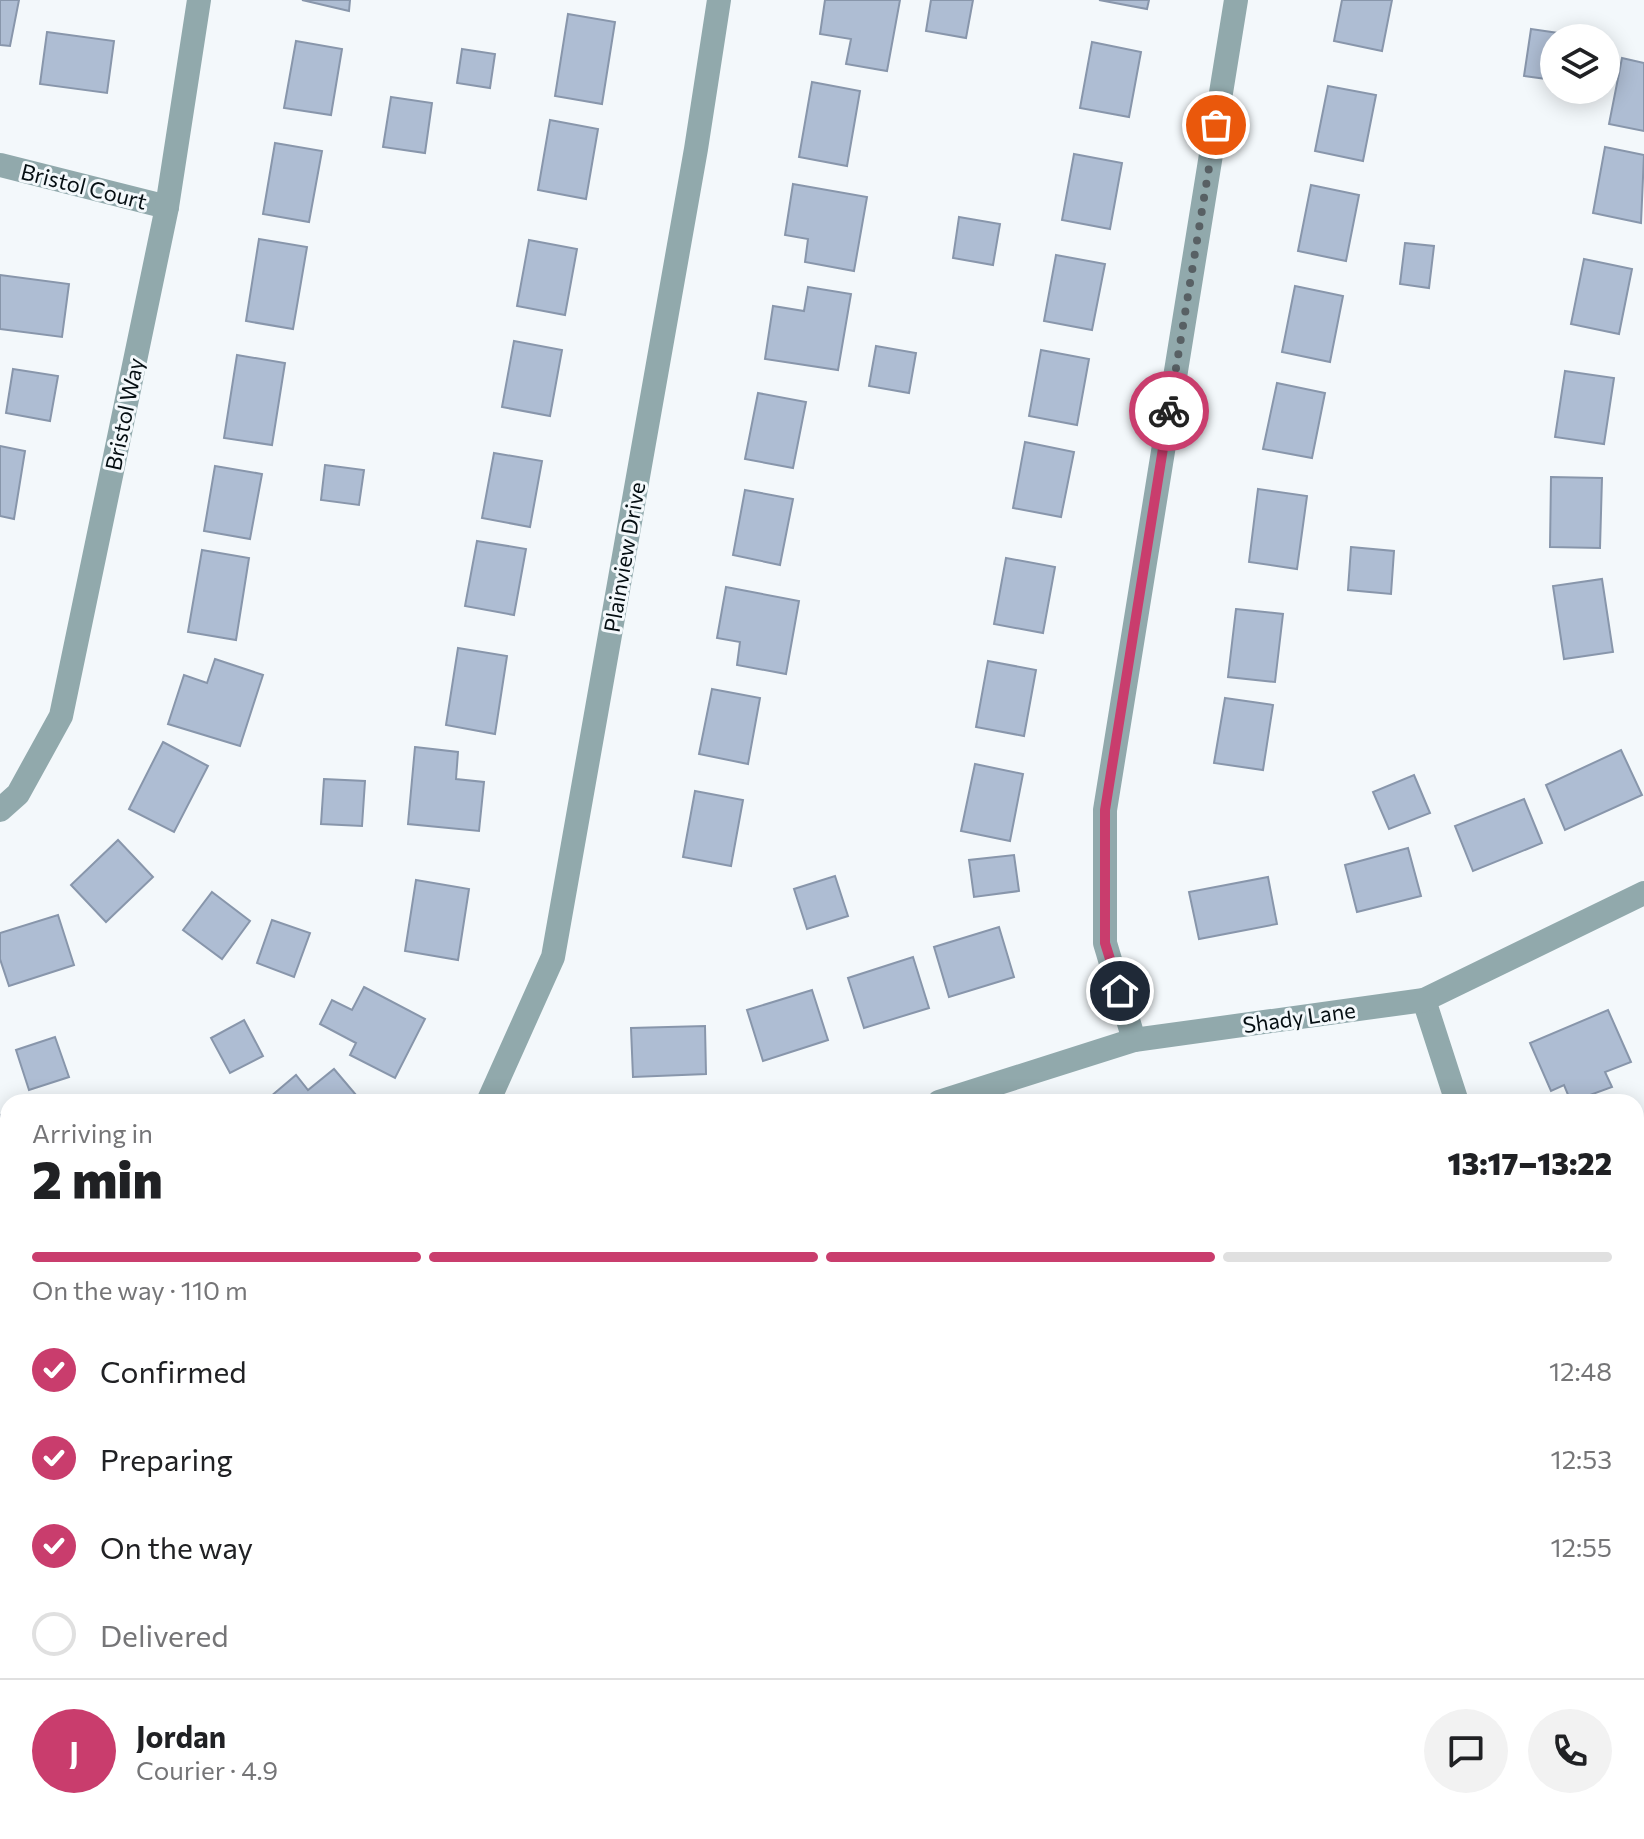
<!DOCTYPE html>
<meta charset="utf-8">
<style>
:root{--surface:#fff;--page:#f2f2f2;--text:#202124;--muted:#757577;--line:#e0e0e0;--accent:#c93d6d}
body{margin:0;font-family:Commissioner,sans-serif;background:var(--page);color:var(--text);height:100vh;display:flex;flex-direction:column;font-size:30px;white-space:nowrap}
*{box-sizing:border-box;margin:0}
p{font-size:26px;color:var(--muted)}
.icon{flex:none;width:44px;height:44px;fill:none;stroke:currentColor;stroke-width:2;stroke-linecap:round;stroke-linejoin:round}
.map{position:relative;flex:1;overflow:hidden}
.details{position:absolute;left:0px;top:1094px;width:1644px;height:746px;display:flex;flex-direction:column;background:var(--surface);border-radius:24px 24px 0 0;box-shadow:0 4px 20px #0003}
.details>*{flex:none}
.buttons{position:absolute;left:1540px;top:24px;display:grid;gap:16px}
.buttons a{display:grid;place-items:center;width:80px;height:80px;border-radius:50%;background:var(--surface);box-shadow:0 4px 20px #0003;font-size:40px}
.pin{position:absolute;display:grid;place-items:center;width:68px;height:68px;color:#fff;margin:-34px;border:4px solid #fff;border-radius:50%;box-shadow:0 2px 8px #0007}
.courier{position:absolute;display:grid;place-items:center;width:80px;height:80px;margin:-40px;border:6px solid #c93d6d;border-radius:50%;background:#fff;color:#222;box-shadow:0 2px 10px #0007}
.head em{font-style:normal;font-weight:800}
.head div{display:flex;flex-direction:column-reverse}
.head{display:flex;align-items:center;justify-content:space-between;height:136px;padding:0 32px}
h1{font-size:52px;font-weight:800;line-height:60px}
.bar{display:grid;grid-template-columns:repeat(4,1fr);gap:12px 8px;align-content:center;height:96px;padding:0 32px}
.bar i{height:10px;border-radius:6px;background:var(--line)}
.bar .active{background:var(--accent)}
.bar p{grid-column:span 4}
.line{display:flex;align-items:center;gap:20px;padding:0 32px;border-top:2px solid var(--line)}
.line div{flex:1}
.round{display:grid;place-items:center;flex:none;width:84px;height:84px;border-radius:42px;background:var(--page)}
ol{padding:0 32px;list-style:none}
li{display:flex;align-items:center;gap:24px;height:88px}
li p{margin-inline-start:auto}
li .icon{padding:8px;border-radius:50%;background:var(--accent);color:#fff;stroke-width:4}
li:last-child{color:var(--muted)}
li i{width:44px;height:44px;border:4px solid var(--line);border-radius:50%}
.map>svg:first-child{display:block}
</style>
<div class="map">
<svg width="1644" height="1839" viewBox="0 0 1644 1839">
<rect width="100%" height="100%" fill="#f3f8fb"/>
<g fill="#aebdd3" stroke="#8896ab" stroke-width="2">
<polygon points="0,0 19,0 10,46 0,45"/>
<polygon points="302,0 350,0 349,11"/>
<polygon points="825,0 900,0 887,71 846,64 851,39 820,34"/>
<polygon points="931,0 973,0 966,38 926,31"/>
<polygon points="1099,0 1149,0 1147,9"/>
<polygon points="1342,0 1392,0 1382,51 1334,41"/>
<polygon points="568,14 615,22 602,104 555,96"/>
<polygon points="1531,29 1579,36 1554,38 1554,80 1524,76"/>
<polygon points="47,32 114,41 107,93 40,84"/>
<polygon points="296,41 342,49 331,115 284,108"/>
<polygon points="1092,42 1141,52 1129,117 1080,108"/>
<polygon points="462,49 495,54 490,88 457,83"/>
<polygon points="1622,58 1644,63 1644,131 1609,124"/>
<polygon points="812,82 860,91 847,166 799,157"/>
<polygon points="1328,86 1376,95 1363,161 1315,151"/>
<polygon points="391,97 432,103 425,153 383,147"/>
<polygon points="550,120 598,129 586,199 538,190"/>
<polygon points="275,143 322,151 309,222 263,214"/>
<polygon points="1605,147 1644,155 1641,223 1593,213"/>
<polygon points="1074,154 1122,163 1110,229 1062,220"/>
<polygon points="793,184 867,197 854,271 805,262 808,239 785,235"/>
<polygon points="1311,185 1359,195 1346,261 1298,251"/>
<polygon points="959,217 1000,224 993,265 953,258"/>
<polygon points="259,239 307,247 293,329 246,321"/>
<polygon points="529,240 577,249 565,315 517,306"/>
<polygon points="1405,243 1434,246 1429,288 1400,284"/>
<polygon points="1056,255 1105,264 1092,330 1044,321"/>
<polygon points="1584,259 1632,269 1619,334 1571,324"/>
<polygon points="0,275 69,284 62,337 0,329"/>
<polygon points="1295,286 1343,296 1330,362 1282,352"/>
<polygon points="808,287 851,294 838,370 765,359 773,306 804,311"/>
<polygon points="514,341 562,350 550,416 502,407"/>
<polygon points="876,346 916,353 909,393 869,386"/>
<polygon points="1041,350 1089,359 1077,425 1029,416"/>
<polygon points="237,355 285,363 272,445 224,438"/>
<polygon points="13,369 58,376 50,421 6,413"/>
<polygon points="1565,371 1614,378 1604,444 1555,437"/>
<polygon points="1277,383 1325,393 1312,458 1263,449"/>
<polygon points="758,393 806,402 793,468 745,459"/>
<polygon points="1025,442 1074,452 1061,517 1013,508"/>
<polygon points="0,446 25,451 14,519 0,516"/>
<polygon points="494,453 542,461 530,527 482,518"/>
<polygon points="325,465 364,470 359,505 321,500"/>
<polygon points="215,466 262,474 250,539 204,531"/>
<polygon points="1551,477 1602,478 1600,548 1550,547"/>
<polygon points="1258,489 1307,496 1297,569 1249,562"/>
<polygon points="745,490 793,499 780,565 733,555"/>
<polygon points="477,541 526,549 514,615 465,606"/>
<polygon points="1351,547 1394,551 1391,594 1348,590"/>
<polygon points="202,550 249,558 236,640 188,632"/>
<polygon points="1006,558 1055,567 1043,633 994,624"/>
<polygon points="1602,579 1613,652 1564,659 1553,586"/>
<polygon points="726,587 799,601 786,674 737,665 740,642 717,638"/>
<polygon points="1236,609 1283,614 1275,682 1228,677"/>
<polygon points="458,648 507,656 495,734 446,725"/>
<polygon points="215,659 263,675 240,746 168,724 184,675 207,683"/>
<polygon points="988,661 1036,670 1024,736 976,727"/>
<polygon points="712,689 760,698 748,764 699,754"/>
<polygon points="1225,698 1273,705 1263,770 1214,763"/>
<polygon points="163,742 208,766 174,832 129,809"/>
<polygon points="415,747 458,752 456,779 484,782 479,831 408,824"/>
<polygon points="1621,750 1642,795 1565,830 1546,785"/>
<polygon points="975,764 1023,774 1010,841 961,831"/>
<polygon points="1414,775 1430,813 1389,829 1373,792"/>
<polygon points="324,779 365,781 362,826 321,824"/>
<polygon points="695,791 743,800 731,866 683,857"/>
<polygon points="1524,799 1542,843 1473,871 1455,826"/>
<polygon points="118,840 153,877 106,922 71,885"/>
<polygon points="1408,848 1421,896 1357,912 1345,865"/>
<polygon points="1014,855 1019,891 974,897 969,860"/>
<polygon points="835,876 848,916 807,929 794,889"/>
<polygon points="1268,877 1277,924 1199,939 1189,892"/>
<polygon points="416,880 469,889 458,960 405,951"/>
<polygon points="212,892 250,921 222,959 183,930"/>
<polygon points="58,915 74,965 9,986 0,959 0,933"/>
<polygon points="272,920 310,933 294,977 257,963"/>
<polygon points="999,927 1014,977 949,997 934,947"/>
<polygon points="913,957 929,1008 864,1028 848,978"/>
<polygon points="364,987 425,1019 395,1078 350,1055 356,1043 320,1024 332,1000 352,1010"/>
<polygon points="812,990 828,1040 763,1061 747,1010"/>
<polygon points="1608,1010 1631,1062 1605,1072 1612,1087 1571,1102 1564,1085 1551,1091 1530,1043"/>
<polygon points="244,1020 263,1056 230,1073 211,1038"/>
<polygon points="705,1026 706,1074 633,1077 631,1028"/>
<polygon points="55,1037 69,1077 29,1090 16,1050"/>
<polygon points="334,1069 362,1102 275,1102 270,1097 296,1075 308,1090"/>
<polygon points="8,1112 8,1157 0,1159 0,1115"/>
<polygon points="1636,1204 1644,1229 1644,1280 1636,1282"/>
<polygon points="8,1228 8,1283 0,1286 0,1230"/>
<polygon points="1644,1480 1644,1535 1636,1538 1636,1483"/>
<polygon points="8,1494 8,1550 1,1552 0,1497"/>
<polygon points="8,1595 8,1636 2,1638 0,1597"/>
<polygon points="0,1802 8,1807 8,1832 11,1832 8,1839 0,1839"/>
<polygon points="535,1832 601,1832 603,1839 538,1839"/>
<polygon points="644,1832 690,1832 668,1839 647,1839"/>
<polygon points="819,1832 863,1832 865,1839 821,1839"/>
<polygon points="1036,1832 1079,1832 1081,1838 1038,1839"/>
<polygon points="1224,1832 1293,1832 1295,1839 1211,1839 1211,1836"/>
<polygon points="1536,1832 1608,1832 1606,1839 1552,1839"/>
</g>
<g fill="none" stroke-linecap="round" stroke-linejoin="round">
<g stroke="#91a9ac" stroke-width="24">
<polyline points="0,165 167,207"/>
<polyline points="0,810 18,794 61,716 167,207 199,0"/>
<polyline points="1424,1000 1457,1102"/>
<polyline points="1134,1040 1105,943 1105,810 1236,0"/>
<polyline points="488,1102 553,957 696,149 719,0"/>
<polyline points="939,1102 1134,1040 1424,1000 1644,893"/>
<polyline points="1636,1376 1644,1374"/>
<polyline points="0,1384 8,1382"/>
<polyline points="288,1839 297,1832"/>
</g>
</g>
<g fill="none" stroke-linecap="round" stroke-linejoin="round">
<polyline stroke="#586064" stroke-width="8" stroke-dasharray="0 14.4" points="1169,411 1216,125"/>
<polyline stroke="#c93d6d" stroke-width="10" points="1120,991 1105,943 1105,810 1169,411"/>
</g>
<g text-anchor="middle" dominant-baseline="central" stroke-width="6" stroke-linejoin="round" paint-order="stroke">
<g font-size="22" fill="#050e12" stroke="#f3f8fb">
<text transform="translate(84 186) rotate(14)">Bristol Court</text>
<text transform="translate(124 414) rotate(-78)">Bristol Way</text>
<text transform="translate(624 557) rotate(-80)">Plainview Drive</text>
<text transform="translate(1299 1017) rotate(-8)">Shady Lane</text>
</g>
</g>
</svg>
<div class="buttons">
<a><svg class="icon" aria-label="layers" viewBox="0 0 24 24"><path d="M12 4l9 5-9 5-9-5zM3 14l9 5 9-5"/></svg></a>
</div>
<div class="pin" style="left:1216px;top:125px;background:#ea580c"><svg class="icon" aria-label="bag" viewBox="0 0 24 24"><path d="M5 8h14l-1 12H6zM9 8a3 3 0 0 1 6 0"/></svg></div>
<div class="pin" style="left:1120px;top:991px;background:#1f2937"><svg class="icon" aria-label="home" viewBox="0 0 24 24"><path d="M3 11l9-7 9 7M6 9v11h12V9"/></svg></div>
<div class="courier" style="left:1169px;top:411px"><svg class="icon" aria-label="bike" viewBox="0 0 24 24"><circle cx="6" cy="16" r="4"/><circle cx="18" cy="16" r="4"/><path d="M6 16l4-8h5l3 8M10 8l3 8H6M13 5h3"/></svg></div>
<section class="details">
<div class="head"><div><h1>2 min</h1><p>Arriving in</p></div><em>13:17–13:22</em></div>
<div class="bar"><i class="active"></i><i class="active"></i><i class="active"></i><i></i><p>On the way · 110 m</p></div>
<ol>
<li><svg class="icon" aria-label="check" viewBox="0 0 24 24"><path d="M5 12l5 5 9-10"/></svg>Confirmed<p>12:48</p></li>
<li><svg class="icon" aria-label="check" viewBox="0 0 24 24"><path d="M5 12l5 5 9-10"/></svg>Preparing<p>12:53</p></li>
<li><svg class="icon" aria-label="check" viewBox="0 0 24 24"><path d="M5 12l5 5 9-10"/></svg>On the way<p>12:55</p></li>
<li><i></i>Delivered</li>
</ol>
<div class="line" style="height:144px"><b class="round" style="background:var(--accent);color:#fff">J</b><div><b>Jordan</b><p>Courier · 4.9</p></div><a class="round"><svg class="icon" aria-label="chat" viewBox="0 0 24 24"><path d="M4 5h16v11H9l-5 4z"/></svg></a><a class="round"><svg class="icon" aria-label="phone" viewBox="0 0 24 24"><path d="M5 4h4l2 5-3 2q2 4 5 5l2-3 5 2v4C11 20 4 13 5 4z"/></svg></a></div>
</section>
</div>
